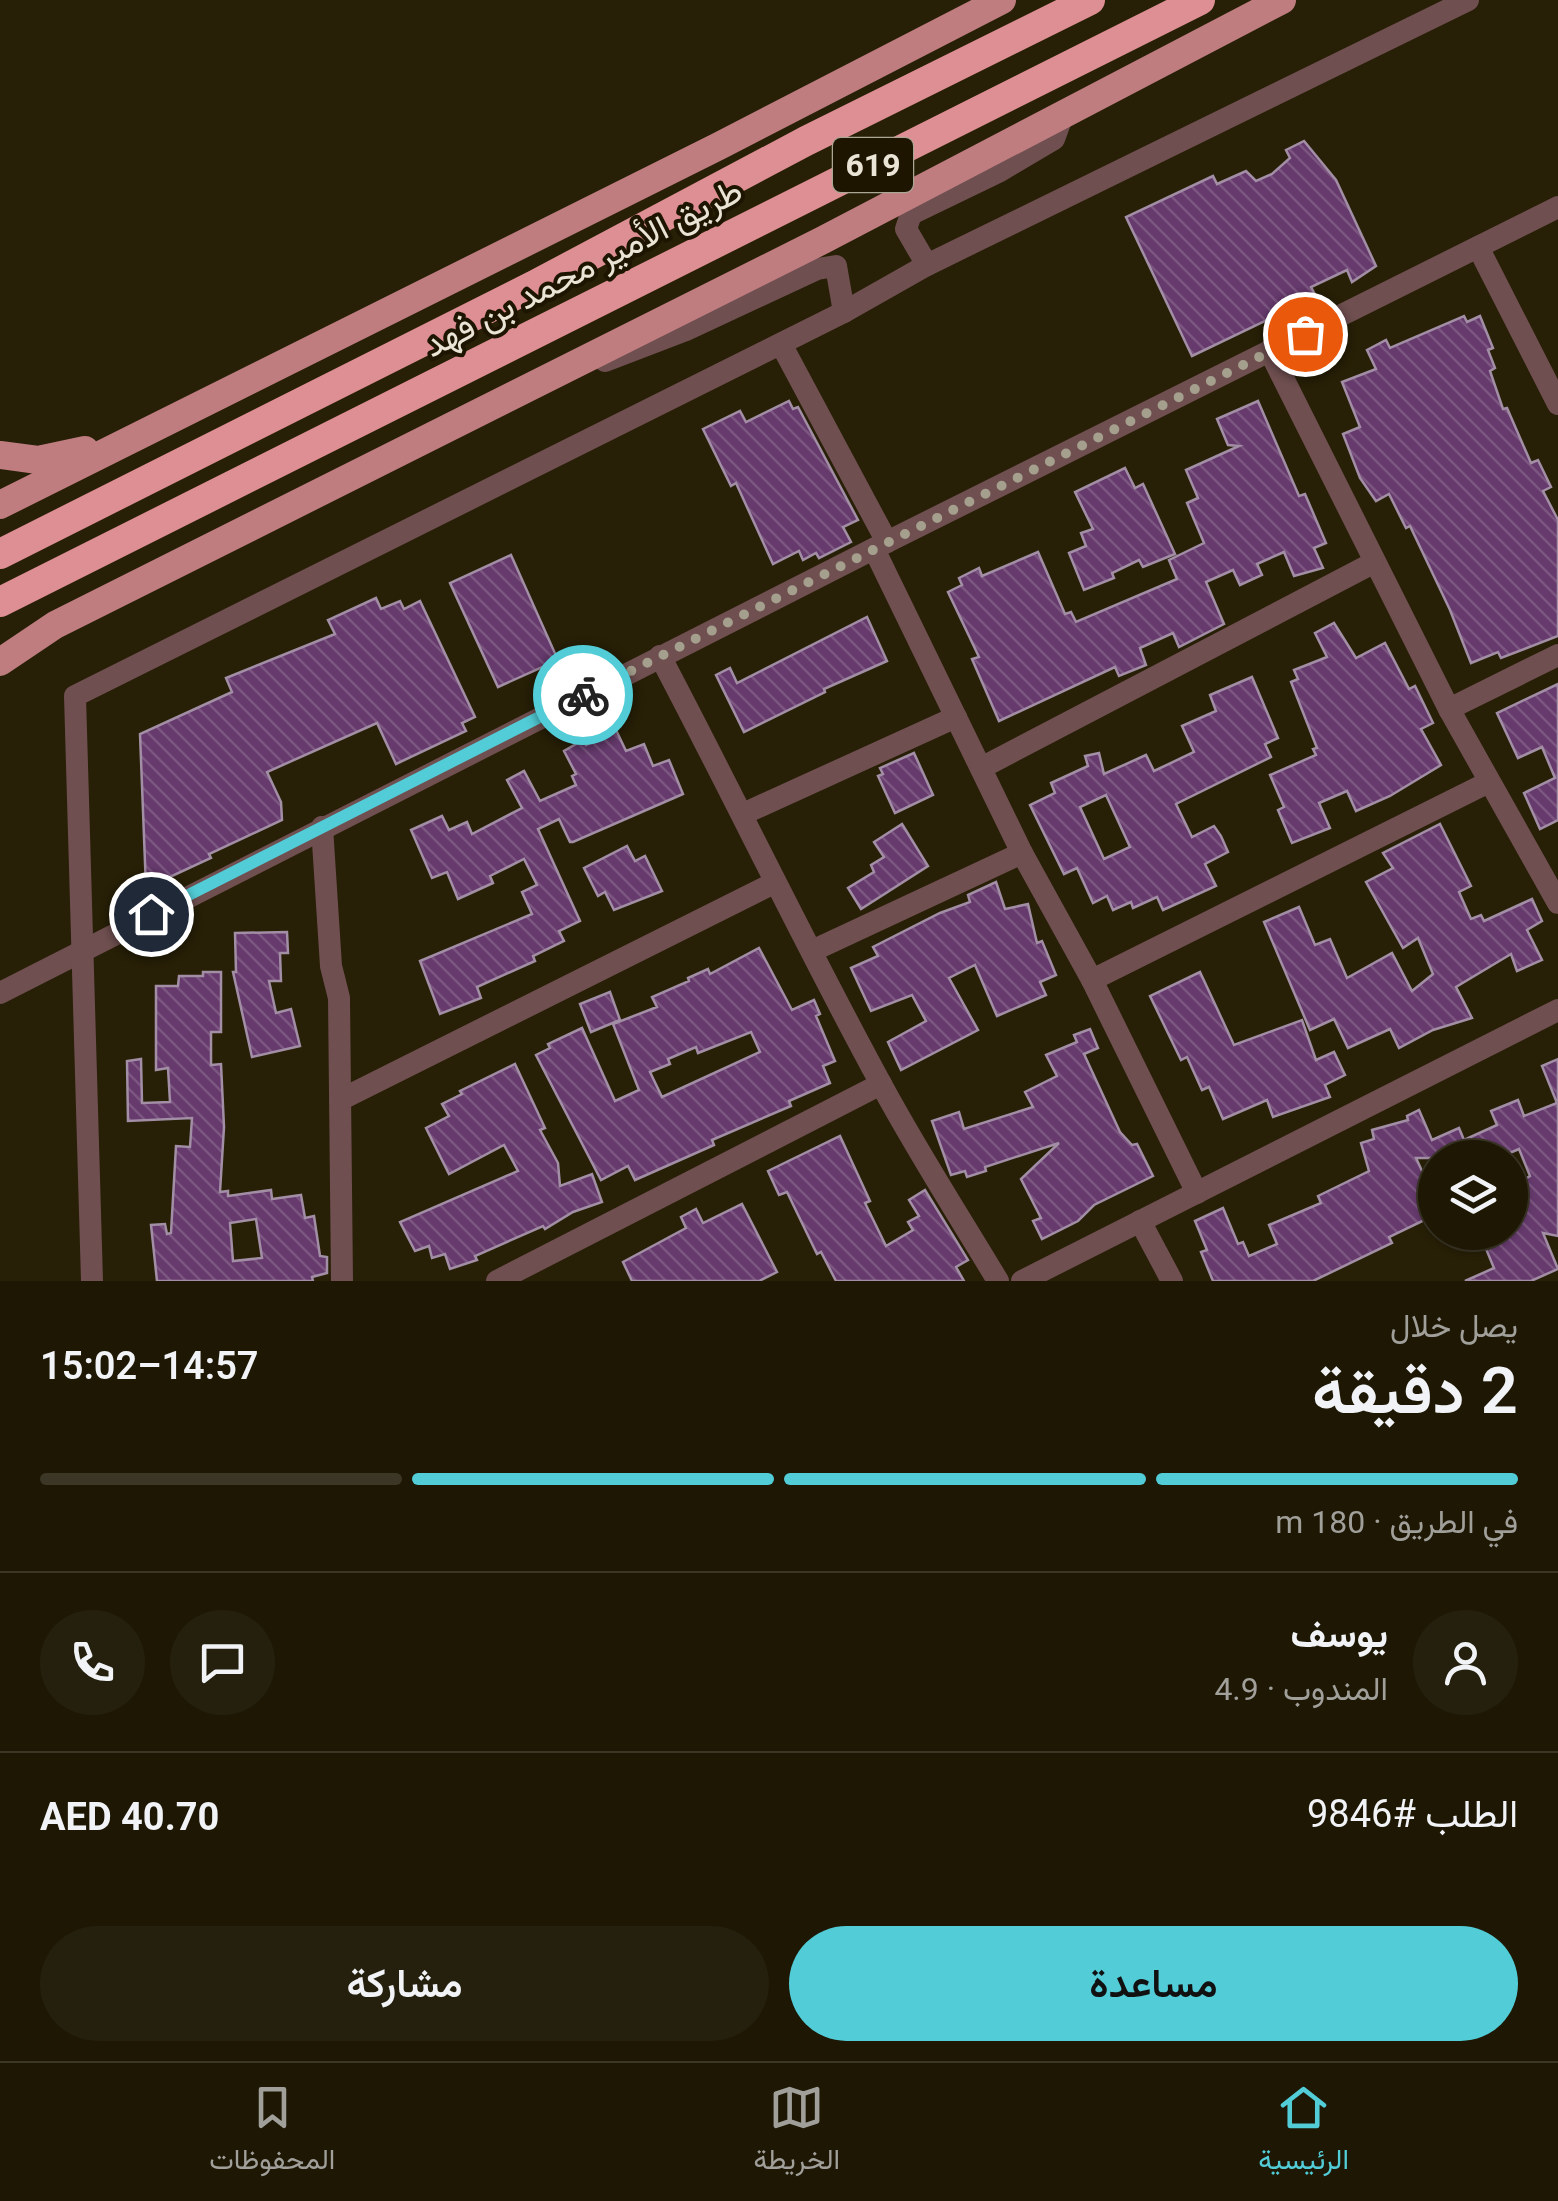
<!DOCTYPE html>
<html lang="ar">
<meta charset="utf-8">
<style>
:root{--surface:#1d1704;--page:#25200e;--text:#f1f3f6;--muted:#a09f9a;--line:#3b3626;--accent:#52ccd6}
body{margin:0;font-family:Roboto,Vazirmatn,sans-serif;background:var(--page);color:var(--text);direction:rtl;height:100vh;display:flex;flex-direction:column;font-size:38px;white-space:nowrap}
*{box-sizing:border-box;margin:0}
p{font-size:32px;color:var(--muted)}
.icon{flex:none;width:55px;height:55px;fill:none;stroke:currentColor;stroke-width:2;stroke-linecap:round;stroke-linejoin:round}
.map{position:relative;height:1281px;overflow:hidden;direction:ltr}
.drawer{display:flex;flex-direction:column;background:var(--surface);flex:1}
.drawer>*{flex:none}
.tools{position:absolute;left:1418px;top:1140px;display:grid;gap:20px}
.tools a{display:grid;place-items:center;width:110px;height:110px;border-radius:50%;background:var(--surface);box-shadow:0 2px 8px #0004,0 0 0 2px var(--line);font-size:50px}
.pin{position:absolute;display:grid;place-items:center;width:85px;height:85px;color:#fff;margin:-42px;border:5px solid #fff;border-radius:50%;box-shadow:0 2px 10px #0007}
.courier{position:absolute;display:grid;place-items:center;width:100px;height:100px;margin:-50px;border:8px solid #52ccd6;border-radius:50%;background:#fff;color:#222;box-shadow:0 2px 12px #0007}
.headline em{font-style:normal;font-weight:600}
.headline div{display:flex;flex-direction:column-reverse}
.headline{display:flex;align-items:center;justify-content:space-between;height:170px;padding:0 40px}
h1{font-size:65px;font-weight:600;line-height:75px}
.bar{display:grid;grid-template-columns:repeat(4,1fr);gap:15px 10px;align-content:center;height:120px;padding:0 40px}
.bar i{height:12px;border-radius:8px;background:var(--line)}
.bar .current{background:var(--accent)}
.bar p{grid-column:span 4}
.line{display:flex;align-items:center;gap:25px;padding:0 40px;border-top:2px solid var(--line)}
.line div{flex:1}
.round{display:grid;place-items:center;flex:none;width:105px;height:105px;border-radius:52px;background:var(--page)}
.primary-button{display:flex;gap:20px;margin-top:auto;padding:20px 40px}
.primary-button a{flex:1;height:115px;border-radius:60px;background:var(--accent);color:#111;font-size:40px;font-weight:600;line-height:115px;text-align:center}
.primary-button a+a{background:var(--page);color:var(--text)}
.menu{display:flex;justify-content:space-around;align-items:center;height:140px;border-top:2px solid var(--line);background:var(--surface);font-size:28px;color:var(--muted)}
.menu a{display:grid;justify-items:center;gap:5px}
.menu .current{color:var(--accent)}
.map>svg:first-child{display:block}
</style>
<div class="map">
<svg width="1558" height="1281" viewBox="0 0 1558 1281">
<defs>
<pattern id="building-back-hatch" width="6" height="6" patternUnits="userSpaceOnUse" patternTransform="scale(2.5)"><rect width="6" height="6" fill="#663a6d"/><path d="M-1 5l2 2M0 0l6 6M5-1l2 2" fill="none" stroke="#7c5681"/></pattern>
</defs>
<rect width="100%" height="100%" fill="#271f06"/>
<g fill="url(#building-back-hatch)" stroke="#a28ea5" stroke-width="2.5" fill-rule="evenodd">
<polygon points="1304,141 1336,180 1376,266 1352,282 1347,270 1311,287 1319,302 1292,314 1290,309 1192,356 1126,217 1213,176 1217,184 1246,171 1256,181 1272,174 1290,158 1286,150"/>
<polygon points="1464,316 1467,322 1480,316 1493,348 1488,350 1495,368 1490,371 1503,409 1507,408 1531,463 1538,460 1551,487 1543,491 1558,520 1558,636 1501,658 1498,652 1471,663 1450,610 1410,526 1406,528 1389,494 1376,501 1360,478 1343,434 1360,427 1342,382 1376,369 1367,350 1386,340 1390,348"/>
<polygon points="789,401 793,409 798,407 858,520 843,527 851,542 819,558 816,553 803,560 799,551 773,564 736,483 731,486 703,429 740,411 746,422"/>
<polygon points="1258,401 1299,496 1305,494 1326,543 1314,548 1323,568 1294,576 1284,552 1257,564 1262,575 1240,585 1233,570 1206,582 1224,624 1179,647 1173,633 1140,648 1146,665 1119,676 1115,667 999,721 972,659 979,657 948,592 962,585 959,578 979,568 982,576 1038,552 1065,614 1071,612 1076,622 1177,579 1169,560 1204,543 1187,503 1198,498 1186,470 1239,446 1228,445 1217,419"/>
<polygon points="1125,468 1135,488 1143,484 1175,554 1143,567 1139,560 1112,573 1114,578 1084,590 1069,553 1086,546 1081,533 1093,529 1075,492"/>
<polygon points="511,555 558,660 498,687 450,583"/>
<polygon points="376,598 381,609 400,601 404,609 420,601 475,717 462,723 466,731 396,764 377,723 267,772 281,802 282,820 209,854 211,858 146,888 140,734 232,692 226,678 335,634 328,620"/>
<polygon points="867,617 887,661 824,689 825,692 744,732 716,675 730,668 737,683"/>
<polygon points="1334,623 1356,658 1385,643 1409,689 1415,686 1433,723 1421,729 1441,765 1390,796 1356,811 1347,791 1319,803 1330,828 1292,843 1278,810 1284,807 1270,775 1316,755 1313,749 1317,748 1291,682 1298,679 1294,670 1327,657 1315,633"/>
<path d="M1252,677L1278,738L1265,744L1271,757L1176,804L1192,837L1214,826L1221,836L1228,852L1205,864L1216,886L1163,910L1157,897L1133,908L1131,902L1113,910L1107,896L1093,903L1077,868L1064,874L1030,805L1055,793L1051,783L1088,766L1085,756L1099,753L1104,774L1146,755L1154,771L1194,752L1182,726L1216,711L1210,695ZM1106,795L1130,847L1104,859L1080,807Z"/>
<polygon points="1558,684 1558,820 1540,829 1524,793 1555,778 1542,747 1518,758 1497,713"/>
<polygon points="616,730 626,751 644,744 653,766 669,760 683,794 573,842 570,842 559,819 538,829 580,921 559,931 564,941 533,956 535,961 477,987 481,998 440,1014 420,961 532,914 522,892 537,885 524,859 490,876 493,883 458,899 447,872 432,878 411,830 442,816 449,830 467,822 472,834 522,808 507,780 524,771 540,801 576,785 572,776 576,774 564,751 583,740 586,745"/>
<polygon points="914,753 933,795 895,813 878,776 883,774 880,768"/>
<polygon points="902,824 928,866 861,909 848,888 874,872 871,865 884,857 874,842"/>
<polygon points="1440,824 1471,886 1459,892 1471,919 1481,915 1484,921 1532,899 1542,921 1527,930 1542,960 1517,971 1511,954 1456,987 1472,1018 1433,1030 1399,1048 1390,1029 1348,1048 1334,1019 1310,1030 1264,922 1299,907 1315,945 1330,939 1347,978 1392,953 1412,991 1433,974 1418,938 1403,948 1366,882 1393,868 1383,853"/>
<polygon points="627,846 635,861 645,856 662,891 614,910 605,892 598,896 584,868"/>
<polygon points="996,882 1005,909 1028,904 1037,943 1042,941 1056,975 1040,982 1046,995 997,1016 975,965 949,978 978,1030 901,1070 888,1042 926,1021 912,995 871,1011 851,968 878,956 873,947 940,913 970,902 968,895"/>
<polygon points="287,932 288,953 280,953 281,981 269,981 276,1013 291,1009 300,1046 252,1057 233,972 236,972 235,933"/>
<path d="M759,948L792,1010L814,1000L820,1014L816,1016L835,1061L823,1066L830,1083L789,1101L791,1106L712,1140L714,1145L635,1180L628,1166L601,1180L536,1055L550,1048L548,1044L582,1028L615,1101L639,1090L613,1024L657,1007L652,997L689,981L688,978L708,969L710,974ZM751,1032L760,1052L662,1097L650,1072L670,1064L668,1059L696,1047L698,1053Z"/>
<path d="M203,972H221V1032H211V1065L221,1064L224,1127L220,1192L228,1191V1196L271,1190L272,1199L301,1195L305,1218L314,1216L320,1256L327,1257V1273L312,1277L313,1281H157L151,1225L165,1224L167,1234L171,1233L176,1146L190,1147L192,1118L128,1121L127,1061L141,1059L142,1103L170,1102L168,1068L156,1070V986H178L179,976H203ZM256,1219L262,1258L233,1261L230,1223Z"/>
<polygon points="1200,972 1234,1045 1302,1020 1316,1060 1334,1052 1345,1075 1325,1085 1330,1097 1273,1117 1267,1100 1223,1119 1209,1087 1202,1090 1187,1057 1181,1060 1150,996"/>
<polygon points="610,992 620,1020 591,1032 580,1004"/>
<polygon points="1090,1029 1098,1048 1084,1054 1120,1132 1132,1145 1137,1144 1153,1176 1094,1205 1078,1221 1042,1239 1033,1221 1041,1218 1021,1179 1059,1143 985,1167 986,1171 967,1177 965,1171 951,1175 932,1121 959,1112 964,1129 1033,1107 1025,1092 1057,1076 1046,1055 1077,1042 1074,1035"/>
<polygon points="1558,1059 1558,1236 1543,1233 1558,1269 1531,1281 1465,1281 1494,1268 1479,1232 1510,1232 1510,1205 1524,1199 1516,1185 1530,1176 1519,1149 1498,1158 1416,1158 1435,1199 1435,1215 1389,1237 1392,1243 1313,1281 1213,1281 1201,1252 1207,1250 1195,1221 1223,1208 1238,1244 1243,1242 1249,1256 1277,1244 1269,1225 1321,1203 1318,1196 1369,1171 1361,1143 1374,1139 1372,1130 1408,1120 1407,1116 1419,1110 1432,1140 1459,1128 1464,1140 1497,1125 1491,1111 1518,1100 1524,1116 1557,1103 1542,1066"/>
<polygon points="515,1064 545,1128 540,1130 558,1163 560,1186 592,1174 602,1202 573,1212 545,1229 543,1226 475,1256 477,1260 450,1269 445,1254 432,1258 429,1246 415,1251 400,1222 518,1171 504,1145 449,1174 426,1128 449,1116 442,1104 462,1094 460,1091"/>
<polygon points="840,1136 870,1201 865,1203 886,1246 913,1230 908,1222 919,1216 909,1200 925,1190 968,1260 956,1267 964,1281 836,1281 821,1252 817,1254 787,1192 779,1195 768,1171"/>
<polygon points="742,1204 777,1272 759,1281 632,1281 623,1262 686,1228 681,1217 696,1209 703,1223"/>
</g>
<g fill="none" stroke-linecap="round" stroke-linejoin="round">
<g stroke="#6f4f50" stroke-width="22">
<polyline points="1478,247 1558,404"/>
<polyline points="927,265 906,229 911,214 1000,171 1054,139 1063,114"/>
<polyline points="781,344 887,542"/>
<polyline points="1270,352 1449,709 1558,903"/>
<polyline points="605,361 686,330 817,269 836,266 844,312"/>
<polyline points="874,549 1022,853 1092,980 1197,1193"/>
<path d="M660,656C735,798 804,943 881,1084C917,1151 959,1216 998,1281"/>
<polyline points="1449,709 1558,655"/>
<polyline points="981,768 1373,563"/>
<polyline points="743,814 956,717"/>
<polyline points="322,827 331,966 339,998 342,1281"/>
<polyline points="812,951 1022,853"/>
<polyline points="1092,980 1489,782"/>
<polyline points="0,993 887,542 1558,207"/>
<polyline points="340,1100 774,883"/>
<polyline points="1140,1221 1172,1281"/>
<polyline points="92,1281 75,696 844,312 927,265 1468,0"/>
<polyline points="497,1281 881,1084"/>
<polyline points="1022,1281 1558,1010"/>
</g>
<g stroke="#bf7d80" stroke-width="28">
<polyline points="0,455 38,460 85,450"/>
<polyline points="0,505 719,146 1002,0"/>
<polyline points="0,662 55,625 823,240 1282,0"/>
</g>
<g stroke="#de8f93" stroke-width="30">
<polyline points="0,554 533,286 806,141 1090,0"/>
<polyline points="0,602 1200,0"/>
</g>
</g>
<g fill="none" stroke-linecap="round" stroke-linejoin="round">
<polyline stroke="#a59f8d" stroke-width="10" stroke-dasharray="0 18" points="583,695 1305,334"/>
<polyline stroke="#52ccd6" stroke-width="12" points="151,914 583,695"/>
</g>
<g text-anchor="middle" dominant-baseline="central" stroke-width="8" stroke-linejoin="round" paint-order="stroke">
<rect fill="#1e1500" stroke="#aca695" stroke-width="2.5" x="833" y="138" width="80" height="54" rx="8"/>
<g font-size="32" font-weight="bold" fill="#e9e4d5">
<text x="873" y="165">619</text>
</g>
<g font-size="35" fill="#e9e4d5" stroke="#1e1500">
<text transform="translate(583 268) rotate(-27)">طريق الأمير محمد بن فهد</text>
</g>
</g>
</svg>
<div class="tools">
<a><svg class="icon" aria-label="layers" viewBox="0 0 24 24"><path d="M12 4l9 5-9 5-9-5zM3 14l9 5 9-5"/></svg></a>
</div>
<div class="pin" style="left:1305px;top:334px;background:#ea580c"><svg class="icon" aria-label="bag" viewBox="0 0 24 24"><path d="M5 8h14l-1 12H6zM9 8a3 3 0 0 1 6 0"/></svg></div>
<div class="pin" style="left:151px;top:914px;background:#1f2937"><svg class="icon" aria-label="home" viewBox="0 0 24 24"><path d="M3 11l9-7 9 7M6 9v11h12V9"/></svg></div>
<div class="courier" style="left:583px;top:695px"><svg class="icon" aria-label="bike" viewBox="0 0 24 24"><circle cx="6" cy="16" r="4"/><circle cx="18" cy="16" r="4"/><path d="M6 16l4-8h5l3 8M10 8l3 8H6M13 5h3"/></svg></div>
</div>
<section class="drawer">
<div class="headline"><div><h1>2 دقيقة</h1><p>يصل خلال</p></div><em>14:57–15:02</em></div>
<div class="bar"><i class="current"></i><i class="current"></i><i class="current"></i><i></i><p>في الطريق · 180 m</p></div>
<div class="line" style="height:180px"><a class="round"><svg class="icon" aria-label="person" viewBox="0 0 24 24"><circle cx="12" cy="8" r="4"/><path d="M4 21q1-7 8-7t8 7"/></svg></a><div><b>يوسف</b><p>المندوب · 4.9</p></div><a class="round"><svg class="icon" aria-label="chat" viewBox="0 0 24 24"><path d="M4 5h16v11H9l-5 4z"/></svg></a><a class="round"><svg class="icon" aria-label="phone" viewBox="0 0 24 24"><path d="M5 4h4l2 5-3 2q2 4 5 5l2-3 5 2v4C11 20 4 13 5 4z"/></svg></a></div>
<div class="line" style="height:130px"><div>الطلب #9846</div><b>AED 40.70</b></div>
<div class="primary-button"><a>مساعدة</a><a>مشاركة</a></div>
</section>
<nav class="menu">
<a class="current"><svg class="icon" aria-label="home" viewBox="0 0 24 24"><path d="M3 11l9-7 9 7M6 9v11h12V9"/></svg>الرئيسية</a>
<a><svg class="icon" aria-label="map" viewBox="0 0 24 24"><path d="M3 6l6-2 6 2 6-2v14l-6 2-6-2-6 2zM9 4v14M15 6v14"/></svg>الخريطة</a>
<a><svg class="icon" aria-label="saved" viewBox="0 0 24 24"><path d="M7 4h10v16l-5-4-5 4z"/></svg>المحفوظات</a>
</nav>
